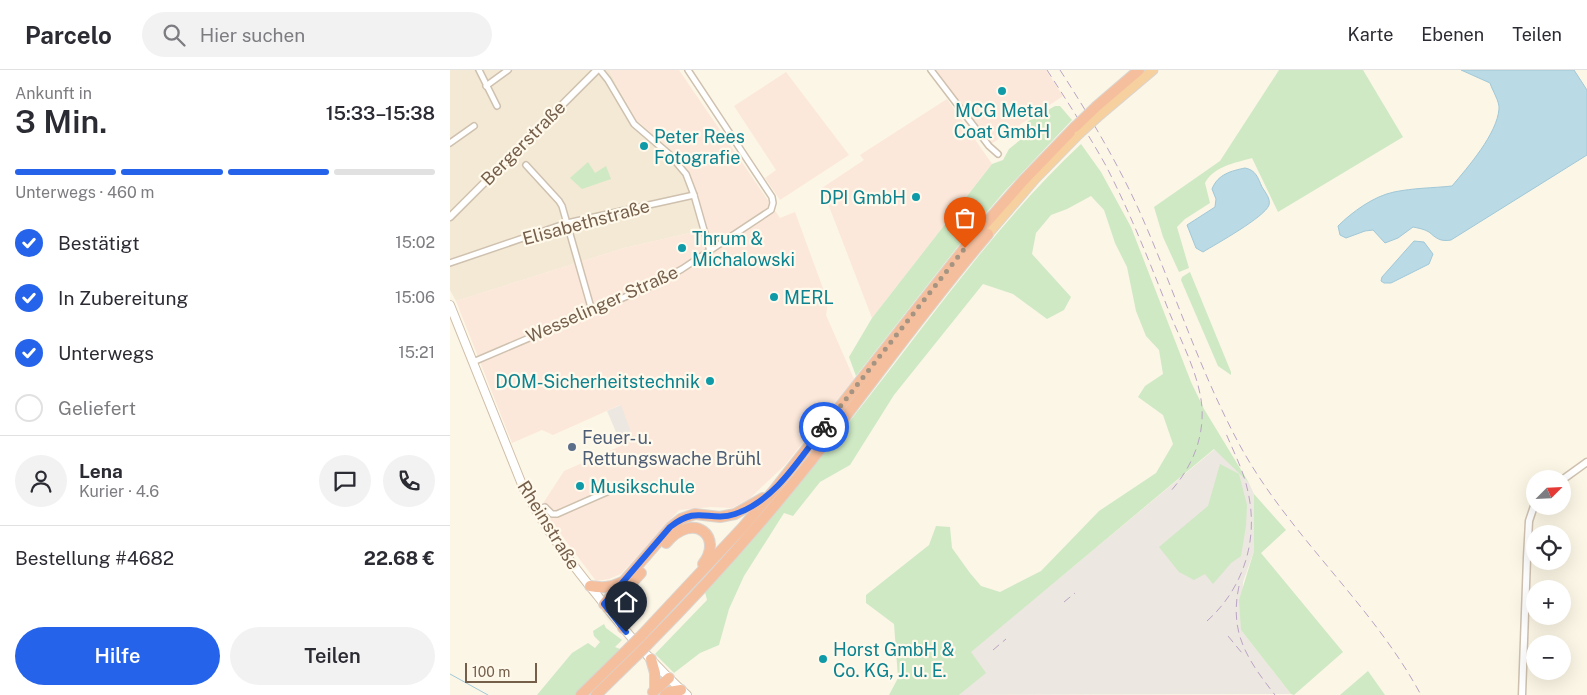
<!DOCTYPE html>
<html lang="de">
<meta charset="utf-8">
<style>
:root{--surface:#fff;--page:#f2f2f3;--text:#2b2b33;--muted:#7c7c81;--line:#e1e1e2;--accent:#2563eb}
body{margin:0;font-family:"Public Sans",sans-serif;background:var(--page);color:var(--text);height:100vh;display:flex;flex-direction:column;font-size:19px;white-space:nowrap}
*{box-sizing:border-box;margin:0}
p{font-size:16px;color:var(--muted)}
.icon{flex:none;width:28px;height:28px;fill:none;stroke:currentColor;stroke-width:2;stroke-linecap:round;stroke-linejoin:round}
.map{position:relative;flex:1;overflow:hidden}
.side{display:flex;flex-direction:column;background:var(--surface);width:450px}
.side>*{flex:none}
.needle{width:32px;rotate:66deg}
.fabs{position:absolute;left:1076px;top:400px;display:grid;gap:10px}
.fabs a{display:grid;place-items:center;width:45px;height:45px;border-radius:50%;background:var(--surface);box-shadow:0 5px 20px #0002;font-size:25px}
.scale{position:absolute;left:15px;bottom:12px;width:72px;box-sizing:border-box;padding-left:5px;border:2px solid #755f4b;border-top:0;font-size:14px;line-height:18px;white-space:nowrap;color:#755f4b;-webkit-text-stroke:4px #fff9ec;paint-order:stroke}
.pin{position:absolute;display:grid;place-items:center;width:42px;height:42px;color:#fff;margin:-51px -21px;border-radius:50% 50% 50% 0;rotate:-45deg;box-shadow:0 0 5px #0007}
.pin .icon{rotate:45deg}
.courier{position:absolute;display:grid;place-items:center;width:50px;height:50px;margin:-25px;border:4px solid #2563eb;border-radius:50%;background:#fff;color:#222;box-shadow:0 1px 6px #0007}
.head em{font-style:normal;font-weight:600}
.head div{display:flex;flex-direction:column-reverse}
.head{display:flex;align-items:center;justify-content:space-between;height:85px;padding:0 15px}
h1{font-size:32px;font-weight:600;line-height:38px}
.bar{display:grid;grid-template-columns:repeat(4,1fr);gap:8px 5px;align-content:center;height:60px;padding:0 15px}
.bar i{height:6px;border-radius:4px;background:var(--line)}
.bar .current{background:var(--accent)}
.bar p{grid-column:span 4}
.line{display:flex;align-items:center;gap:12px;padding:0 15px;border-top:1px solid var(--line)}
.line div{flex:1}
.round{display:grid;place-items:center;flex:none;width:52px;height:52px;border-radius:26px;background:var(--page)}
ol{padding:0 15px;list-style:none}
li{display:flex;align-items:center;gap:15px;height:55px}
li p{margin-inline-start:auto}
li .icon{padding:5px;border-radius:50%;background:var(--accent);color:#fff;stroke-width:4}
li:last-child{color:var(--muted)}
li i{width:28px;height:28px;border:2px solid var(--line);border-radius:50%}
.action{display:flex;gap:10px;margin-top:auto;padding:10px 15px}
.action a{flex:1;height:58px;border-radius:30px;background:var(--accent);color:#fff;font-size:20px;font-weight:600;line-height:58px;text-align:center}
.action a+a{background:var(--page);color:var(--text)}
header{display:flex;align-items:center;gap:30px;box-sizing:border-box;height:70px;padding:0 25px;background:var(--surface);border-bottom:1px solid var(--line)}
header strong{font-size:24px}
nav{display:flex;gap:28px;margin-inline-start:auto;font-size:18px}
.search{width:350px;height:45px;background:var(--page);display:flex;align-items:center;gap:12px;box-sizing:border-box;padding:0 18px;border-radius:28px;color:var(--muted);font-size:19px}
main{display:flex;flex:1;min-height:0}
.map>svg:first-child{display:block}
</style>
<header>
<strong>Parcelo</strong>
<div class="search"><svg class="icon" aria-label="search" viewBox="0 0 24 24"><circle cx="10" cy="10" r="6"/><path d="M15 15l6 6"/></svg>Hier suchen</div>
<nav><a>Karte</a><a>Ebenen</a><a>Teilen</a></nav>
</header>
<main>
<section class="side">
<div class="head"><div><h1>3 Min.</h1><p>Ankunft in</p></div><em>15:33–15:38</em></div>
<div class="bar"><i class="current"></i><i class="current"></i><i class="current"></i><i></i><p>Unterwegs · 460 m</p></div>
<ol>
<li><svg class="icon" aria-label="check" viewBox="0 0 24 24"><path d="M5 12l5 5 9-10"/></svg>Bestätigt<p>15:02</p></li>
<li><svg class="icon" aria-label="check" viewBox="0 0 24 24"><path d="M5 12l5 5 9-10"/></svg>In Zubereitung<p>15:06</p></li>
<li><svg class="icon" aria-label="check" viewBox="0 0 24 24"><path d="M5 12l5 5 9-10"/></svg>Unterwegs<p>15:21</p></li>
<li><i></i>Geliefert</li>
</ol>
<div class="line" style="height:90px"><a class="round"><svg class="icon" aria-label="person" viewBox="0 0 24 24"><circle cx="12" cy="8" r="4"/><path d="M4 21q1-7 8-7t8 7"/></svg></a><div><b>Lena</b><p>Kurier · 4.6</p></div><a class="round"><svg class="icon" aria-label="chat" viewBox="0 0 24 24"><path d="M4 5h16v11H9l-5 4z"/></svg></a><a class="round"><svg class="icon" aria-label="phone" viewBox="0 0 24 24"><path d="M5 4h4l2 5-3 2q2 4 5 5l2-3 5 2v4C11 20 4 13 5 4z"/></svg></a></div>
<div class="line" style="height:65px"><div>Bestellung #4682</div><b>22.68 €</b></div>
<div class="action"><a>Hilfe</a><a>Teilen</a></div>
</section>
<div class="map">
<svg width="1137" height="625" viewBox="0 0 1137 625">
<rect width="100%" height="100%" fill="#fcf6e6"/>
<polygon fill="#f3e9d4" points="0,0 159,0 186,50 223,81 238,100 257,159 174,178 6,231 0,220"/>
<g fill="#fce8da">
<polygon points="159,0 229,0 330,148 345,142 378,232 376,245 404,309 335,395 299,429 282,438 261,437 229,440 171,504 159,509 146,511 101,451 92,435 114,401 184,370 170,335 103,365 92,360 62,373 6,231 174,178 257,159 238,100 223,81 186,50"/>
<polygon points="486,0 596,0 613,26 541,74 538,73"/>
<polygon points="336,2 399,85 330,130 315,108 326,100 284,36"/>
<polygon points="497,29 542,94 422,248 372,118 414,90 410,85"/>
</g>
<g fill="#ece7e0">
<polygon points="171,335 184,370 172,376 157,341"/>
<polygon points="765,379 799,413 804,424 804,481 793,512 791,560 841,624 509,625 535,603 520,582"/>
</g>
<g fill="#cfe9c4">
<path d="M829,0H913L953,67L828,142L802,88C785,93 764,96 755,113L760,133L735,149L727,157L739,198L729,202L713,167L704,137L770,91Z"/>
<polygon points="605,36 610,36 622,50 554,122 509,175 406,306 399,287 422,248 542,94 553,90 559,79 581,61 575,53"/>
<path d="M631,74L651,102L681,157L741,312L754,339L799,413L764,379L521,582L536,603L509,625H439L448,608L444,554L416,533V525L479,475L486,456L500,457L502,478L520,503L531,516L550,522L591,501L649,441L706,403L723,374L713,345L688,327L695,316L713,304L709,280L696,266L686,241L677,197L665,173L654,140L641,126L617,139L601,145L586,163L582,184L621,227L614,240L597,249L563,224L533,214L444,325L400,395L370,412L343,446L334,443L294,506L279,539L269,575L250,583L224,603L205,584L257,530L255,522C310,458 366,395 418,328C486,241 550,150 631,74Z"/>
<polygon points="138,92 145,103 156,96 161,109 132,119 120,108"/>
<polygon points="740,202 781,302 781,305 768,296 731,210 732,207"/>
<polygon points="770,394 789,404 797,435 796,456 791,486 781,493 763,514 755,504 744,510 729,502 709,477 758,436"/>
<polygon points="804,424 836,460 811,483 893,582 844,625 841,624 791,560 789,530 804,481"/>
<polygon points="154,554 156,558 172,570 165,577 170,579 125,625 87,625 122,583 138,573 145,578 150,572 144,566 143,561"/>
<polygon points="918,601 935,625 890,625"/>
</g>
<g fill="#badae5" stroke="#a1c8d7">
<path d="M1011,0H1124L1137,20V85L1001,170C990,172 986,168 979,162C974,159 968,158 963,157L948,168L935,173L923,160L915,161L896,168L890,165L888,156C902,142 924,126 944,122C963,118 983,118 1002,116C1018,97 1047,64 1049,39C1050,32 1042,20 1040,13Z"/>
<path d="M795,98C806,100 808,108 812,117C815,122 821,129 819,135C815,147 766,174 753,182L746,178L737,155L765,137L766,129L762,119C768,104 781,101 795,98Z"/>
<polygon points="964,171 974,172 983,184 979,194 941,213 934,213 931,211 932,207"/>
</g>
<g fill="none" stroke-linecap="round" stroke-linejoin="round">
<polyline stroke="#a1c8d7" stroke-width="1" points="0,604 38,625"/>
<g stroke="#cfc1af" stroke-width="8">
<g id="minor">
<polyline points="29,0 47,36"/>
<polyline points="150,0 158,10 184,54 219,84 236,104 244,125 260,181"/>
<polyline points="481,0 539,76 548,84"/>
<polyline points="36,16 58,0"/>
<polyline points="0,73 24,56"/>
<polyline points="76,95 109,131 112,136 142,241"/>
<polyline points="0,193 117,153 244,125"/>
<polyline points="23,292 203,215 232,199 321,140 323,133 322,127 238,0"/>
<polyline points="85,440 95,437 102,444 107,444 166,418"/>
</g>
</g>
<g stroke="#cfc1af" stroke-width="9">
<g id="tertiary">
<polyline points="0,147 147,0"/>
<polyline points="1112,410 1137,392"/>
<polyline points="1072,625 1077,488 1079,451 1085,433"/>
</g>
</g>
<g stroke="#d0bfa9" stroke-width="10">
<path id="secondary" d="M0,235L73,417C93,456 119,491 147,525C174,560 203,595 237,625"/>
</g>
<g stroke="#dbd5d0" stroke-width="11">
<g id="trunk">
<polyline points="651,44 703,0"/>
<polyline points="538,164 585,109 629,64"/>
</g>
</g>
<g stroke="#dbd5d0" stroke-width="12">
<g id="motorway">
<polyline points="647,36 689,0"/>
<path d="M216,473C244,440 274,467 253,494"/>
<path d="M140,516C152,518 160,518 172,512"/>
<polyline points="169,528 169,539 173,558"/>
<polyline points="154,534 221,457 231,449 245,444 270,447 285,444 313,428"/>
<polyline points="158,538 191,503"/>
<polyline points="190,567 293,457 325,419 521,170 573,111 625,57"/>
<path d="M197,575C255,517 310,455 361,391C420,316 476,237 538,164"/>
<polyline points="201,589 205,603 205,620"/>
<polyline points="203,622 219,608"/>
<polyline points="131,625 179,578"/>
<polyline points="146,625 186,586"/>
<polyline points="215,625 219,622 231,620"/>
</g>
</g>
<use href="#minor" stroke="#fff" stroke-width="5"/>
<use href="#tertiary" stroke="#fff" stroke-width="6"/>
<use href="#secondary" stroke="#fff" stroke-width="8"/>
<use href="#trunk" stroke="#f7d09f" stroke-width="9"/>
<use href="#motorway" stroke="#f5bf9e" stroke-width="10"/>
<g stroke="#baa4c5" stroke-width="1" stroke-dasharray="8 5" stroke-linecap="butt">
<path d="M597,0C617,31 637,62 655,94C680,142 700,193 720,244C732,273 749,305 752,337C754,370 741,399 719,423"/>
<path d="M610,0C639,45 666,90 688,138C724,218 750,304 793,381C843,469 923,536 971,625"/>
<path d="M789,516C779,563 797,589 825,625"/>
<polyline points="614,532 625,523"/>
<path d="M757,551C793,519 809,470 798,422C794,401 783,381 775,361"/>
<polyline points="778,566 792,583"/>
<polyline points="543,580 556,569"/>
</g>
<g stroke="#dbd5d0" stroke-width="11" stroke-linecap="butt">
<polyline id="trunk-bridge" points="629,64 651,44"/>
</g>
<g stroke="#dbd5d0" stroke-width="12" stroke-linecap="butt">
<g id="motorway-bridge">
<polyline points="625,57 647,36"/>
<polyline points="179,578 190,567"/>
<polyline points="186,586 197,575"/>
</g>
</g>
<use href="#trunk-bridge" stroke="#f7d09f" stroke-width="9"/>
<use href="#motorway-bridge" stroke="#f5bf9e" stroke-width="10"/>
</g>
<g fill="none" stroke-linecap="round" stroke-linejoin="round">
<polyline stroke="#a49481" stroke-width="5" stroke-dasharray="0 9" points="374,357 515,178"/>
<path stroke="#2563eb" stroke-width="6" d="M176,562L154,534L220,457C249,434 258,453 285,444C325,431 350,388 374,357"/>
</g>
<g fill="#0f9aa8" stroke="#fff9ec" stroke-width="2">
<circle cx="552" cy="21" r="5"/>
<circle cx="194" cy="76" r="5"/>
<circle cx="466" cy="127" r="5"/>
<circle cx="232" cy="178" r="5"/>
<circle cx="324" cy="227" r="5"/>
<circle cx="260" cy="311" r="5"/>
<circle cx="130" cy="416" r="5"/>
<circle cx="373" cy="589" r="5"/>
</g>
<circle fill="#5c6f8a" stroke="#fff9ec" stroke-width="2" cx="122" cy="377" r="5"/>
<g text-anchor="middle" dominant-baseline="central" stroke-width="4.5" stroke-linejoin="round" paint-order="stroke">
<g font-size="18" fill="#0d838f" stroke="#fff9ec" text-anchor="start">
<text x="552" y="40" text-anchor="middle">MCG Metal<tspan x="552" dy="21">Coat GmbH</tspan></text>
<text x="204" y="66">Peter Rees<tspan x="204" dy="21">Fotografie</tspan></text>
<text x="456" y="127" text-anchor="end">DPI GmbH</text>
<text x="242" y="168">Thrum &amp;<tspan x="242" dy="21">Michalowski</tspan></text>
<text x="334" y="227">MERL</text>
<text x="250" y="311" text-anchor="end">DOM-Sicherheitstechnik</text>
<text x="140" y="416">Musikschule</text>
<text x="383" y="579">Horst GmbH &amp;<tspan x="383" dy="21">Co. KG, J. u. E.</tspan></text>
</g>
<g font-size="18" fill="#755f4b" stroke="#fff9ec">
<text transform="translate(73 73) rotate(-45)">Bergerstraße</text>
<text transform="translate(136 152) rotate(-15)">Elisabethstraße</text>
<text transform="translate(152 234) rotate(-24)">Wesselinger Straße</text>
<text transform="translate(99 455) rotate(58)">Rheinstraße</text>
</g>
<g font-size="18" fill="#4e5e75" stroke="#fff9ec" text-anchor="start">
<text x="132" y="367">Feuer- u.<tspan x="132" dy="21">Rettungswache Brühl</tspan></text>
</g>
</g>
</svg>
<div class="fabs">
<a><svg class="needle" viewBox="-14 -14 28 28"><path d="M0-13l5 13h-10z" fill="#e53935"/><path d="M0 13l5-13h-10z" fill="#7c7c81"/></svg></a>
<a><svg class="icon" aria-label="locate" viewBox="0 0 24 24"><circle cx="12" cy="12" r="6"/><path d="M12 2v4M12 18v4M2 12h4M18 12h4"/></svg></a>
<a>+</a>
<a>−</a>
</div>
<div class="scale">100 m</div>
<div class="pin" style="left:515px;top:178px;background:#ea580c"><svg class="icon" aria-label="bag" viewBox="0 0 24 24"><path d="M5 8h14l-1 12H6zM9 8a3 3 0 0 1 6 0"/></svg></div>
<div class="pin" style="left:176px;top:562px;background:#1f2937"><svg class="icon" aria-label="home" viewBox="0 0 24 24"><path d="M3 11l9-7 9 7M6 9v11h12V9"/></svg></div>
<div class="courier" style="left:374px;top:357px"><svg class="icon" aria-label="bike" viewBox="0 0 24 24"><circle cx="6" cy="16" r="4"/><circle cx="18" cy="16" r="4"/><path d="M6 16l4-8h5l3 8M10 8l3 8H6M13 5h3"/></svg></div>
</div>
</main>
